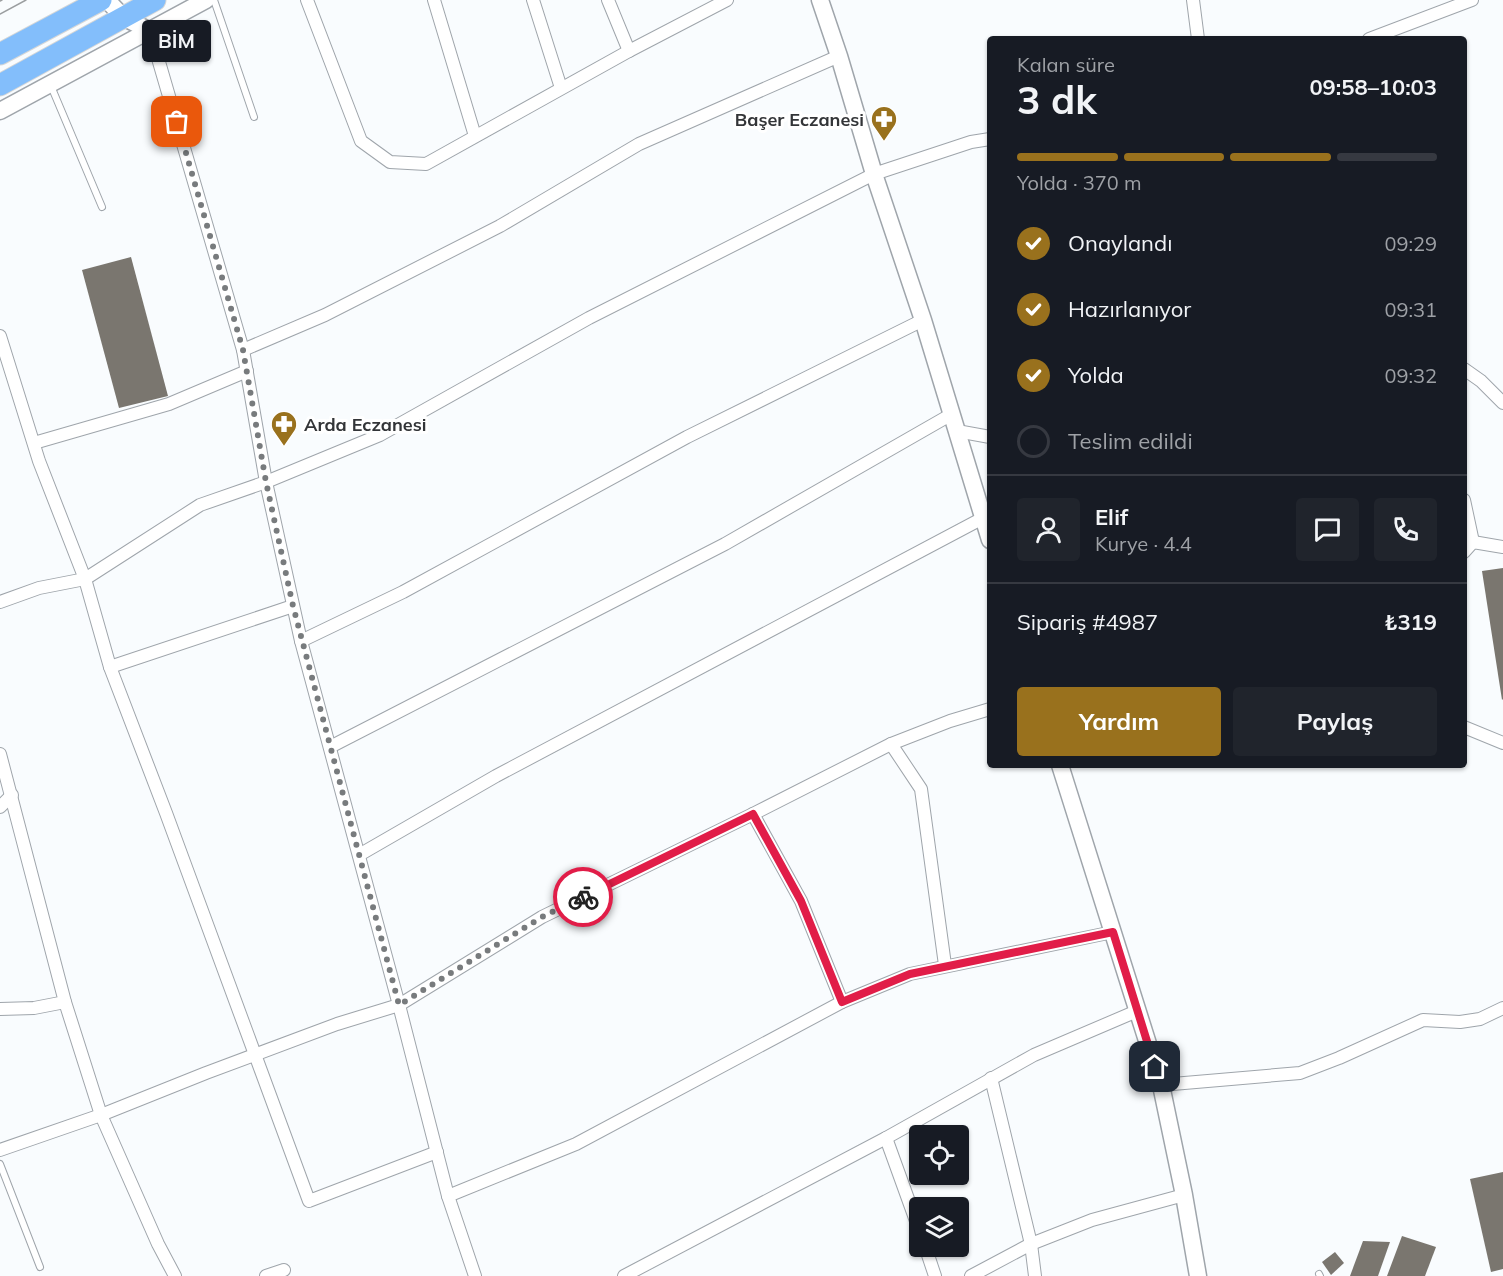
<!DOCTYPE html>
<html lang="tr">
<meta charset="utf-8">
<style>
:root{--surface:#171b24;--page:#20242c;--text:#f1f3f6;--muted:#9ea1a6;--line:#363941;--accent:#99711d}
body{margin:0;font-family:Mulish,sans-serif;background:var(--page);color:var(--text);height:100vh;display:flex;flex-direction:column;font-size:22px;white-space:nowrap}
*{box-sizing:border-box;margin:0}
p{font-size:20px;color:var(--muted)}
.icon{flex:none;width:33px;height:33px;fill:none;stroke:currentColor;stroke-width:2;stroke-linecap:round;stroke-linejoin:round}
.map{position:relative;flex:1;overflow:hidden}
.details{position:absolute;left:987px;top:36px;width:480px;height:732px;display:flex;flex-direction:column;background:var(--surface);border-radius:6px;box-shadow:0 2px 4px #0004}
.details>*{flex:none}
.tools{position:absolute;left:909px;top:1125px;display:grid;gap:12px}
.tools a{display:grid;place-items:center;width:60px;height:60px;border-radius:6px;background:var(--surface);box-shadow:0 2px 4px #0004;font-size:30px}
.pin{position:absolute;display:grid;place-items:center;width:51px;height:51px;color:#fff;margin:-26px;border-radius:12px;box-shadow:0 3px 9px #0006}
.courier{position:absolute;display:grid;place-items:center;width:60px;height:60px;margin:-30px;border:4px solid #e11d48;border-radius:50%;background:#fff;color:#222;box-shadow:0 2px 8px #0007}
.bubble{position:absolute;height:42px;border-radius:6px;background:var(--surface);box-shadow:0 2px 4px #0004;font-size:20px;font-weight:700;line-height:42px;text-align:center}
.headline em{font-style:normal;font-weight:700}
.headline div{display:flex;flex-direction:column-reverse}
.headline{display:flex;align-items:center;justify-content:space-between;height:102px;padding:0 30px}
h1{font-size:39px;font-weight:700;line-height:45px}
.bar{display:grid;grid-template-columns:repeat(4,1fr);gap:9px 6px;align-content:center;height:72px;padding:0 30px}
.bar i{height:8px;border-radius:4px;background:var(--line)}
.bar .current{background:var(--accent)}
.bar p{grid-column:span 4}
.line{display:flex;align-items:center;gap:15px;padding:0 30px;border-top:2px solid var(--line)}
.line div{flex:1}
.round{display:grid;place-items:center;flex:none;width:63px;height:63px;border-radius:6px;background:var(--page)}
ol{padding:0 30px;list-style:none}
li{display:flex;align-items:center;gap:18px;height:66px}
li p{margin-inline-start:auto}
li .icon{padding:6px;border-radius:50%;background:var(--accent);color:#fff;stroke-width:4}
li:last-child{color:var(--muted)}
li i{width:33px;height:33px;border:3px solid var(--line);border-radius:50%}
.action{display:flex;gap:12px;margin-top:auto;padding:12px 30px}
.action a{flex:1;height:69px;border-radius:6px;background:var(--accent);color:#fff;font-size:24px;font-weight:700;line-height:69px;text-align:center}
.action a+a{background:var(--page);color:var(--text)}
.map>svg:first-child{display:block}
</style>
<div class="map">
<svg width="1503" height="1276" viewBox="0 0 1503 1276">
<rect width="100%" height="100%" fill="#f9fcfe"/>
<g fill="#7a766f">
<polygon points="131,257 168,396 119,408 82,270"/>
<polygon points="1503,568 1503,699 1502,700 1482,571"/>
<polygon points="1503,1172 1503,1269 1491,1272 1470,1179"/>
<polygon points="1402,1236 1436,1247 1425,1276 1387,1276"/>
<polygon points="1363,1241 1390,1242 1378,1276 1350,1276"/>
<polygon points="1335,1252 1344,1263 1331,1275 1322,1262"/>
</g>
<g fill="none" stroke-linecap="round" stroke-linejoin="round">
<g stroke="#9fa5ab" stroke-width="8">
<g id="lane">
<polyline points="214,0 254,117"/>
<polyline points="51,86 102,207"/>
<polyline points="0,1164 40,1267"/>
<polyline points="1319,1274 1320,1276"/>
</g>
</g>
<g stroke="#9fa5ab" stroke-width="14">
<g id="street">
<polyline points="307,0 361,141 390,162 426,164 629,51 727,0"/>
<polyline points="434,0 475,136"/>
<polyline points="533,0 561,88"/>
<polyline points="608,0 629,51"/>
<polyline points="1193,0 1198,39"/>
<polyline points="150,31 243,350 266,482 301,641 399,1005 448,1196 475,1276"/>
<polyline points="1369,39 1472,0"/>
<polyline points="0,336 39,461 85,579 110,667 166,813 309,1201 437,1152"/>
<polyline points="243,350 325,315 500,226 639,144 839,56"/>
<polyline points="1464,369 1481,381 1503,403"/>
<polyline points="957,431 990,437"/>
<polyline points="34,443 169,404 247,371"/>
<polyline points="1464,500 1473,542"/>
<polyline points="1464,552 1473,542 1503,547"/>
<polyline points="0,602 39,588 85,579 200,505 266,482 380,435 589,318 874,174 971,142 990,139"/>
<polyline points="301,641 403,592 687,437 923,320"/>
<polyline points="110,667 293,606"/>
<polyline points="1464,727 1503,743"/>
<polyline points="891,744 921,789 945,965"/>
<polyline points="330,747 725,544 952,414"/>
<polyline points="0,754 65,1002 101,1115 158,1244 175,1276"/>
<polyline points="0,807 12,795"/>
<polyline points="753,814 801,901 842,1002"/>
<polyline points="359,855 496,776 983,518"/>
<polyline points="0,1009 34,1008 65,1002"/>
<polyline points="991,1078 1031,1244 1035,1276"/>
<polyline points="1161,1085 1300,1073 1339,1058 1423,1020 1460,1022 1480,1019 1503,1008"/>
<polyline points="886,1138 920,1232"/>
<polyline points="0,1150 101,1115 206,1073 337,1024 399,1005 542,917 753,814 891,744 950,721 990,709"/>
<polyline points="448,1196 576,1144 842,1002 910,974 1113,932"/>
<polyline points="925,1246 935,1276"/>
<polyline points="266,1276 284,1270"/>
<polyline points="624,1276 886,1138 1034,1055 1137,1011"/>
<polyline points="971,1276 1031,1244 1092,1220 1184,1195"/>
</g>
</g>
<g stroke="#9fa5ab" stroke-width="19">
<g id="secondary">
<polyline points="107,0 123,17 150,31"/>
<polyline points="820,0 839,56 874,174 923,320 990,540"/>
<polyline points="0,111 206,0"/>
<polyline points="1060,765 1161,1085 1184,1195 1198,1276"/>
</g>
</g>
<g stroke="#d6d7d7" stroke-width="23">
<g id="highway">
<polyline points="0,54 101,0"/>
<polyline points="0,85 155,0"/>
</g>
</g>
<use href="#lane" stroke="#fff" stroke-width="6"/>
<use href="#street" stroke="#fff" stroke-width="12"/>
<use href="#secondary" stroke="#fff" stroke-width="16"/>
<use href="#highway" stroke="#83befb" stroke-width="21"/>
<g stroke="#9b9ea0" stroke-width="1.5">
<polyline points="0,1 2,0"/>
<polyline points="0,14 26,0"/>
</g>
</g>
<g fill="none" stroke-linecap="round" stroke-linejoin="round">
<polyline stroke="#787b7d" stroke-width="6" stroke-dasharray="0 10.8" points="177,122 243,350 266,482 293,606 399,1005 542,917 583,897"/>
<polyline stroke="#e11d48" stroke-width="8" points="583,897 753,814 801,901 842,1002 910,974 1113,932 1155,1067"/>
</g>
<defs>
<g id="pharmacy-pin" transform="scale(1.35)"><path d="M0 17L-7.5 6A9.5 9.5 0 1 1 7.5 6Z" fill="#99711d" stroke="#fff"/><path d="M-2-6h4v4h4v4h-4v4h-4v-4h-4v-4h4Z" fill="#fff"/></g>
</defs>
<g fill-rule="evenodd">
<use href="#pharmacy-pin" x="884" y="119"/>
<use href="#pharmacy-pin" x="284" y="424"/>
</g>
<g text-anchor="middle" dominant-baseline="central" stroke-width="6" stroke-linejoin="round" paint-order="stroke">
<g font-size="18" font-weight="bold" fill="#333538" stroke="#fff" text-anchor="end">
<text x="864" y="119">Başer Eczanesi</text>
<text x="304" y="424" text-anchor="start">Arda Eczanesi</text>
</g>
</g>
</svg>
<div class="tools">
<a><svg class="icon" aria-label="locate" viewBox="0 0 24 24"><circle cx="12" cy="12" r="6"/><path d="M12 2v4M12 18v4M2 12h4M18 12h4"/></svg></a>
<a><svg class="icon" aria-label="layers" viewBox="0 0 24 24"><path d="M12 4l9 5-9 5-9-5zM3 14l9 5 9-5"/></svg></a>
</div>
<div class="pin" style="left:177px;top:122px;background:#ea580c"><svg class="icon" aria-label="bag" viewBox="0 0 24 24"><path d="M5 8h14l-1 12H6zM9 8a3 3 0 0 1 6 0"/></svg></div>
<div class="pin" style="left:1155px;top:1067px;background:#1f2937"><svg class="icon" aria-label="home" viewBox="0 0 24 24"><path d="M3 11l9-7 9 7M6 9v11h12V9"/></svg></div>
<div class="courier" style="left:583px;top:897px"><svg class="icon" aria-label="bike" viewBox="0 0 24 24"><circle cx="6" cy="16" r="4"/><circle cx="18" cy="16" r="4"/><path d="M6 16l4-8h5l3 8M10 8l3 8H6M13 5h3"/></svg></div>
<div class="bubble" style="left:142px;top:20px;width:69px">BİM</div>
<section class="details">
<div class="headline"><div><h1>3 dk</h1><p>Kalan süre</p></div><em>09:58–10:03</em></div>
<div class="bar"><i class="current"></i><i class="current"></i><i class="current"></i><i></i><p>Yolda · 370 m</p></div>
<ol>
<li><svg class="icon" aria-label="check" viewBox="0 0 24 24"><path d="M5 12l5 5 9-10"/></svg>Onaylandı<p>09:29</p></li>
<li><svg class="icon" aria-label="check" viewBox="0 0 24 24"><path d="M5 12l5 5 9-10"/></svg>Hazırlanıyor<p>09:31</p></li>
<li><svg class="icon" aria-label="check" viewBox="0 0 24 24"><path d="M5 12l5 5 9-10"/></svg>Yolda<p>09:32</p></li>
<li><i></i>Teslim edildi</li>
</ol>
<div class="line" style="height:108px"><a class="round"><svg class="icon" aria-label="person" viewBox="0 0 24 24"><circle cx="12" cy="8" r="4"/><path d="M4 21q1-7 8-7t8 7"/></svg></a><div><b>Elif</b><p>Kurye · 4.4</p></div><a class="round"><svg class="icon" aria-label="chat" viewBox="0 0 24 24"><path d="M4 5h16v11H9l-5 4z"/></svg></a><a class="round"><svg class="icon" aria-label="phone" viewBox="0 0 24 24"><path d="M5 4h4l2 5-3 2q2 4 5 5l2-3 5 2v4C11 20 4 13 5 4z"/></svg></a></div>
<div class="line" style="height:78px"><div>Sipariş #4987</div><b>₺319</b></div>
<div class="action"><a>Yardım</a><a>Paylaş</a></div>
</section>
</div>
